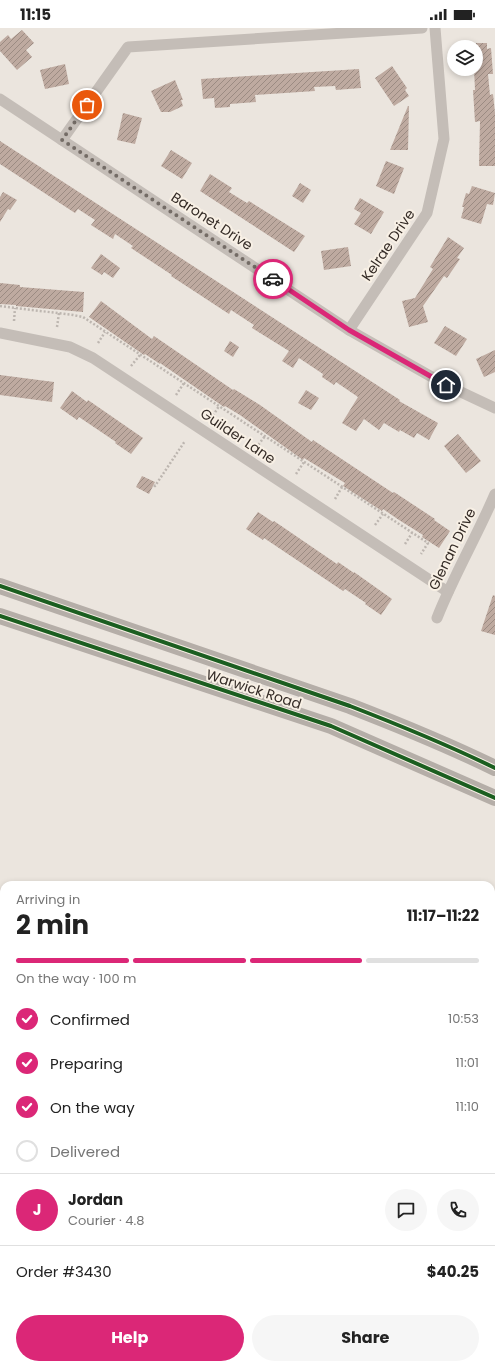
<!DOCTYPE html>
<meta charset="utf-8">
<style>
:root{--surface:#fff;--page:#f6f6f6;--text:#222;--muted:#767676;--line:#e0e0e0;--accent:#db2777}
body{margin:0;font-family:Poppins,sans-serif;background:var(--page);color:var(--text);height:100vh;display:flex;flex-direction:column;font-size:15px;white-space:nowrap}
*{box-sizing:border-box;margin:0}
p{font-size:13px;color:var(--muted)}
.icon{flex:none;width:22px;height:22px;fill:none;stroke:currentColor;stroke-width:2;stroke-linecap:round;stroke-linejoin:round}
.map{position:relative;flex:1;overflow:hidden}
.drawer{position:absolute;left:0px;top:853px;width:495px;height:488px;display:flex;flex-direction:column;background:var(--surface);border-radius:12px 12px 0 0;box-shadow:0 2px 6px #0003}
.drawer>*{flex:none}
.tools{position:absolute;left:447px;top:12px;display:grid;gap:8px}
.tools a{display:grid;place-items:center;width:36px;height:36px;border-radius:50%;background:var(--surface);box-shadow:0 2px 6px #0003;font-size:20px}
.pin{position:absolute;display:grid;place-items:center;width:34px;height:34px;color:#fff;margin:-17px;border:2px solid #fff;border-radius:50%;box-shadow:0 1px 4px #0007}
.courier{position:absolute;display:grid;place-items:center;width:40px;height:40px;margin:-20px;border:3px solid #db2777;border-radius:50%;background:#fff;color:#222;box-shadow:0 1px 5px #0007}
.overview em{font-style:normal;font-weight:700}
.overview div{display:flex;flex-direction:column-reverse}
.overview{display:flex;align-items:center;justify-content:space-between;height:68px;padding:0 16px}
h1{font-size:26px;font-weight:700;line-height:30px}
.bar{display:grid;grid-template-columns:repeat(4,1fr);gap:6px 4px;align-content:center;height:48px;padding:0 16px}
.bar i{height:5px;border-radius:3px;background:var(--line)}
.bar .on{background:var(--accent)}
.bar p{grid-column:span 4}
.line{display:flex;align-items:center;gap:10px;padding:0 16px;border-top:1px solid var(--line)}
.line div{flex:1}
.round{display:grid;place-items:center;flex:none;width:42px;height:42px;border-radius:21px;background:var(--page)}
ol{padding:0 16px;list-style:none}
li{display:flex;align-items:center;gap:12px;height:44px}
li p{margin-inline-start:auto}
li .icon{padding:4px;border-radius:50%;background:var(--accent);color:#fff;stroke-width:4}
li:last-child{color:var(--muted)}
li i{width:22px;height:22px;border:2px solid var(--line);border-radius:50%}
.cta{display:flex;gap:8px;margin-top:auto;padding:8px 16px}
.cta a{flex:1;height:46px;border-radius:24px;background:var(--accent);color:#fff;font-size:16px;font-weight:700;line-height:46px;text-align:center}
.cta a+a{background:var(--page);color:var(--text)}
.status{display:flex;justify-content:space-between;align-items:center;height:28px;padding:0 20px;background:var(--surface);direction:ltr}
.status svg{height:11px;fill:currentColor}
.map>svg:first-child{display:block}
</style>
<div class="status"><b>11:15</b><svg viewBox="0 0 49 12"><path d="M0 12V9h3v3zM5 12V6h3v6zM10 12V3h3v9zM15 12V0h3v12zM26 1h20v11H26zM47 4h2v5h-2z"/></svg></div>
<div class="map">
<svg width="495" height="1341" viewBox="0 0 495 1341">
<defs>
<pattern id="building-hatch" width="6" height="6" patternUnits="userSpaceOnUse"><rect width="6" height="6" fill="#beaaa0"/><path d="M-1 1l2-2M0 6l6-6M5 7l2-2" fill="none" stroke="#9b8b82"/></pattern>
</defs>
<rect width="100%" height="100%" fill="#ebe5de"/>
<g fill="url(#building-hatch)">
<polygon points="22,2 34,15 26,22 32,29 17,42 0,23 0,14 8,7 11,11"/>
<polygon points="476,15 487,15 487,21 491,20 493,46 488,46 490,67 493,66 495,85 495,138 479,138 480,93 475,94 473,62 475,62 474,41 476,41"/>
<polygon points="65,36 69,56 45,61 40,42"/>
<polygon points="392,38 407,60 405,62 409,68 394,78 375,50"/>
<polygon points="359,41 361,60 336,62 335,58 314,59 315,63 255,67 256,74 230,76 230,79 215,80 214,70 203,71 201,51"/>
<polygon points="175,52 183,72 181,72 183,78 170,84 161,84 151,63"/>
<polygon points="408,78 409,78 408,122 390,122"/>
<polygon points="123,85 142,90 135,116 117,112"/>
<polygon points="0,113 400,372 399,373 438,395 429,412 417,405 414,410 400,402 399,404 384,395 379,402 364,391 356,403 342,395 358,369 336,354 334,357 322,349 323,346 299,330 293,340 282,333 289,323 252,300 254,297 231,282 229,286 197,265 171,248 172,247 131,220 133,218 115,206 113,211 91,197 95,192 78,181 75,185 0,136"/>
<polygon points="171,122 192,135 182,151 161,138"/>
<polygon points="386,133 404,140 394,166 376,158"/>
<polygon points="210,146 232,160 229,164 247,175 249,173 305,208 294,224 200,163"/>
<polygon points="300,155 311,162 303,175 292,168"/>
<polygon points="472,158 495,165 493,177 487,176 481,196 461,190 464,179 462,179 466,165 469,166"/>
<polygon points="3,164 17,172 10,182 8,181 0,194 0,169"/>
<polygon points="360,170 384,184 371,206 354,196 361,185 354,181"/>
<polygon points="448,209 464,220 457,230 460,231 447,250 444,248 423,278 428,294 409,299 402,273 415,270 433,241 430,239"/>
<polygon points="348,219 351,238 324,242 321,223"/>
<polygon points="101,226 120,240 113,250 104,244 102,247 91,240"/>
<polygon points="0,255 20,257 20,259 84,264 83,284 16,278 16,277 0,276"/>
<polygon points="101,273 152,311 154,308 233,362 234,361 260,377 312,414 313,412 393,465 394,464 435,491 434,492 450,503 439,520 422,509 423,507 399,492 383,481 382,483 343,458 345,455 304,430 303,432 240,387 225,378 224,379 160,335 160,336 145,326 144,327 89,289"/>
<polygon points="445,298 467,311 456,328 434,315"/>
<polygon points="230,313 239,319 233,329 224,323"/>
<polygon points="495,322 495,344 484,349 476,331"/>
<polygon points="0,347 54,354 52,374 0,367"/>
<polygon points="306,362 319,370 311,382 298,375"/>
<polygon points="72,363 87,374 88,372 143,410 131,426 115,415 116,414 79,389 77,392 60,380"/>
<polygon points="458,406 481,433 466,445 444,418"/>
<polygon points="142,448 155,454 149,466 136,459"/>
<polygon points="258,484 273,494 274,493 337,536 338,534 354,545 354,544 392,571 381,587 365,576 366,575 345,561 343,563 264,510 263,512 246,501"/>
<polygon points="493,567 495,568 495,607 481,603"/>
</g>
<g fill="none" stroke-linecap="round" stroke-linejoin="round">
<g stroke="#bdb6b0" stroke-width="2.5" stroke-dasharray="2 2" stroke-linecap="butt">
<polyline points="0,278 73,287 83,289 428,515 421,526"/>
<polyline points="14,293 15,280"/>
<polyline points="57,299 59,285"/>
<polyline points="98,315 105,304"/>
<polyline points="131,338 140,327"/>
<polyline points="176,367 184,355"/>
<polyline points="211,391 219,378"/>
<polyline points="256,420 265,408"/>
<polyline points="296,446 304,434"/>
<polyline points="154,457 155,458 185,413"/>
<polyline points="335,471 342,459"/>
<polyline points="375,497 383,486"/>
<polyline points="405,516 412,505"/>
</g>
<g stroke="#c4bdb7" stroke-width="11">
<polyline points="0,71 349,302 446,357 495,380"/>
<polyline points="62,112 128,19 422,0"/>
<polyline points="349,302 427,185 444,111 435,0"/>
<polyline points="0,305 70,319 93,330 448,564"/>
<path d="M437,590C454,547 477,508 495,466"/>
<polyline points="491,1056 495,1045"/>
<polyline points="0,1096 4,1097"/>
<polyline points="491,1206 495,1209"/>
<polyline points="367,1337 373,1341"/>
</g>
<g stroke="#b5aea8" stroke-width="16">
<path d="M0,558L350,678C399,697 448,717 495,740"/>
<polyline points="0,588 331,698 495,770"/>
</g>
<g stroke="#f8f0e5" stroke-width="6">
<g id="cycleway">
<path d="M0,558L350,678C399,697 448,717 495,740"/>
<polyline points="0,588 331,698 495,770"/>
</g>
</g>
<use href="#cycleway" stroke="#1b5e20" stroke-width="4"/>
</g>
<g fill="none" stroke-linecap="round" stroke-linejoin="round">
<polyline stroke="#746c66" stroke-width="4" stroke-dasharray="0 7.2" points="87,77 62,112 273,251"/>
<polyline stroke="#db2777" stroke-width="5" points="273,251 349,302 446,357"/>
</g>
<g text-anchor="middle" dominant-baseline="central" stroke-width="4" stroke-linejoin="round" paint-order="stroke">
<g font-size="14" fill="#342b26" stroke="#f8f0e5">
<text transform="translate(212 193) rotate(33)">Baronet Drive</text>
<text transform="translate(388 217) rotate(-56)">Kelrae Drive</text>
<text transform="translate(238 408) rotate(34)">Guilder Lane</text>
<text transform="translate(452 521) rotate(-64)">Glenan Drive</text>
<text transform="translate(254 661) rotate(18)">Warwick Road</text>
</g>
</g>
</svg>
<div class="tools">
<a><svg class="icon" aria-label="layers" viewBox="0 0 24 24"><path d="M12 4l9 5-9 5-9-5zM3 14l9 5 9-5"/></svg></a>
</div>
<div class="pin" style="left:87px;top:77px;background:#ea580c"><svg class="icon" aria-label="bag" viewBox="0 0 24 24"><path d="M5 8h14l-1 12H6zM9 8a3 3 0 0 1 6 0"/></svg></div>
<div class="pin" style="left:446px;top:357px;background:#1f2937"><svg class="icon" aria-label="home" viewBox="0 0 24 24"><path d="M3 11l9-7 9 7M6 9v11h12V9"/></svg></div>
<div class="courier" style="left:273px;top:251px"><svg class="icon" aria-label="car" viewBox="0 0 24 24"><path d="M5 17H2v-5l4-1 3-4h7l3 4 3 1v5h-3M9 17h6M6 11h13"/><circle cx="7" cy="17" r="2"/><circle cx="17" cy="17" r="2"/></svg></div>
<section class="drawer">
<div class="overview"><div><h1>2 min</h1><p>Arriving in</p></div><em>11:17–11:22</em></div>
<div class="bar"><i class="on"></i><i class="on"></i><i class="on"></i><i></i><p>On the way · 100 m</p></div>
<ol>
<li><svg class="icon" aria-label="check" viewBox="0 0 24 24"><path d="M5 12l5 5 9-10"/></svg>Confirmed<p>10:53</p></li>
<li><svg class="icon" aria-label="check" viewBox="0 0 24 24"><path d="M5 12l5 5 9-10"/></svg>Preparing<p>11:01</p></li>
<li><svg class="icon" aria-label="check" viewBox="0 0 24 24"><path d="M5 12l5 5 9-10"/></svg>On the way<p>11:10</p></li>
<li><i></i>Delivered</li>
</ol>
<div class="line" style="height:72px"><b class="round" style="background:var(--accent);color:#fff">J</b><div><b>Jordan</b><p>Courier · 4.8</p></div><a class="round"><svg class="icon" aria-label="chat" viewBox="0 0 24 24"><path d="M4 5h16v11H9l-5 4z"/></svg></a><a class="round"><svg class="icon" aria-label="phone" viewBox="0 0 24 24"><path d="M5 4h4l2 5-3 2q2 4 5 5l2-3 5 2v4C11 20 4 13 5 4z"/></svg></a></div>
<div class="line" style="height:52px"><div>Order #3430</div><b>$40.25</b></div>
<div class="cta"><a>Help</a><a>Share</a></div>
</section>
</div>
